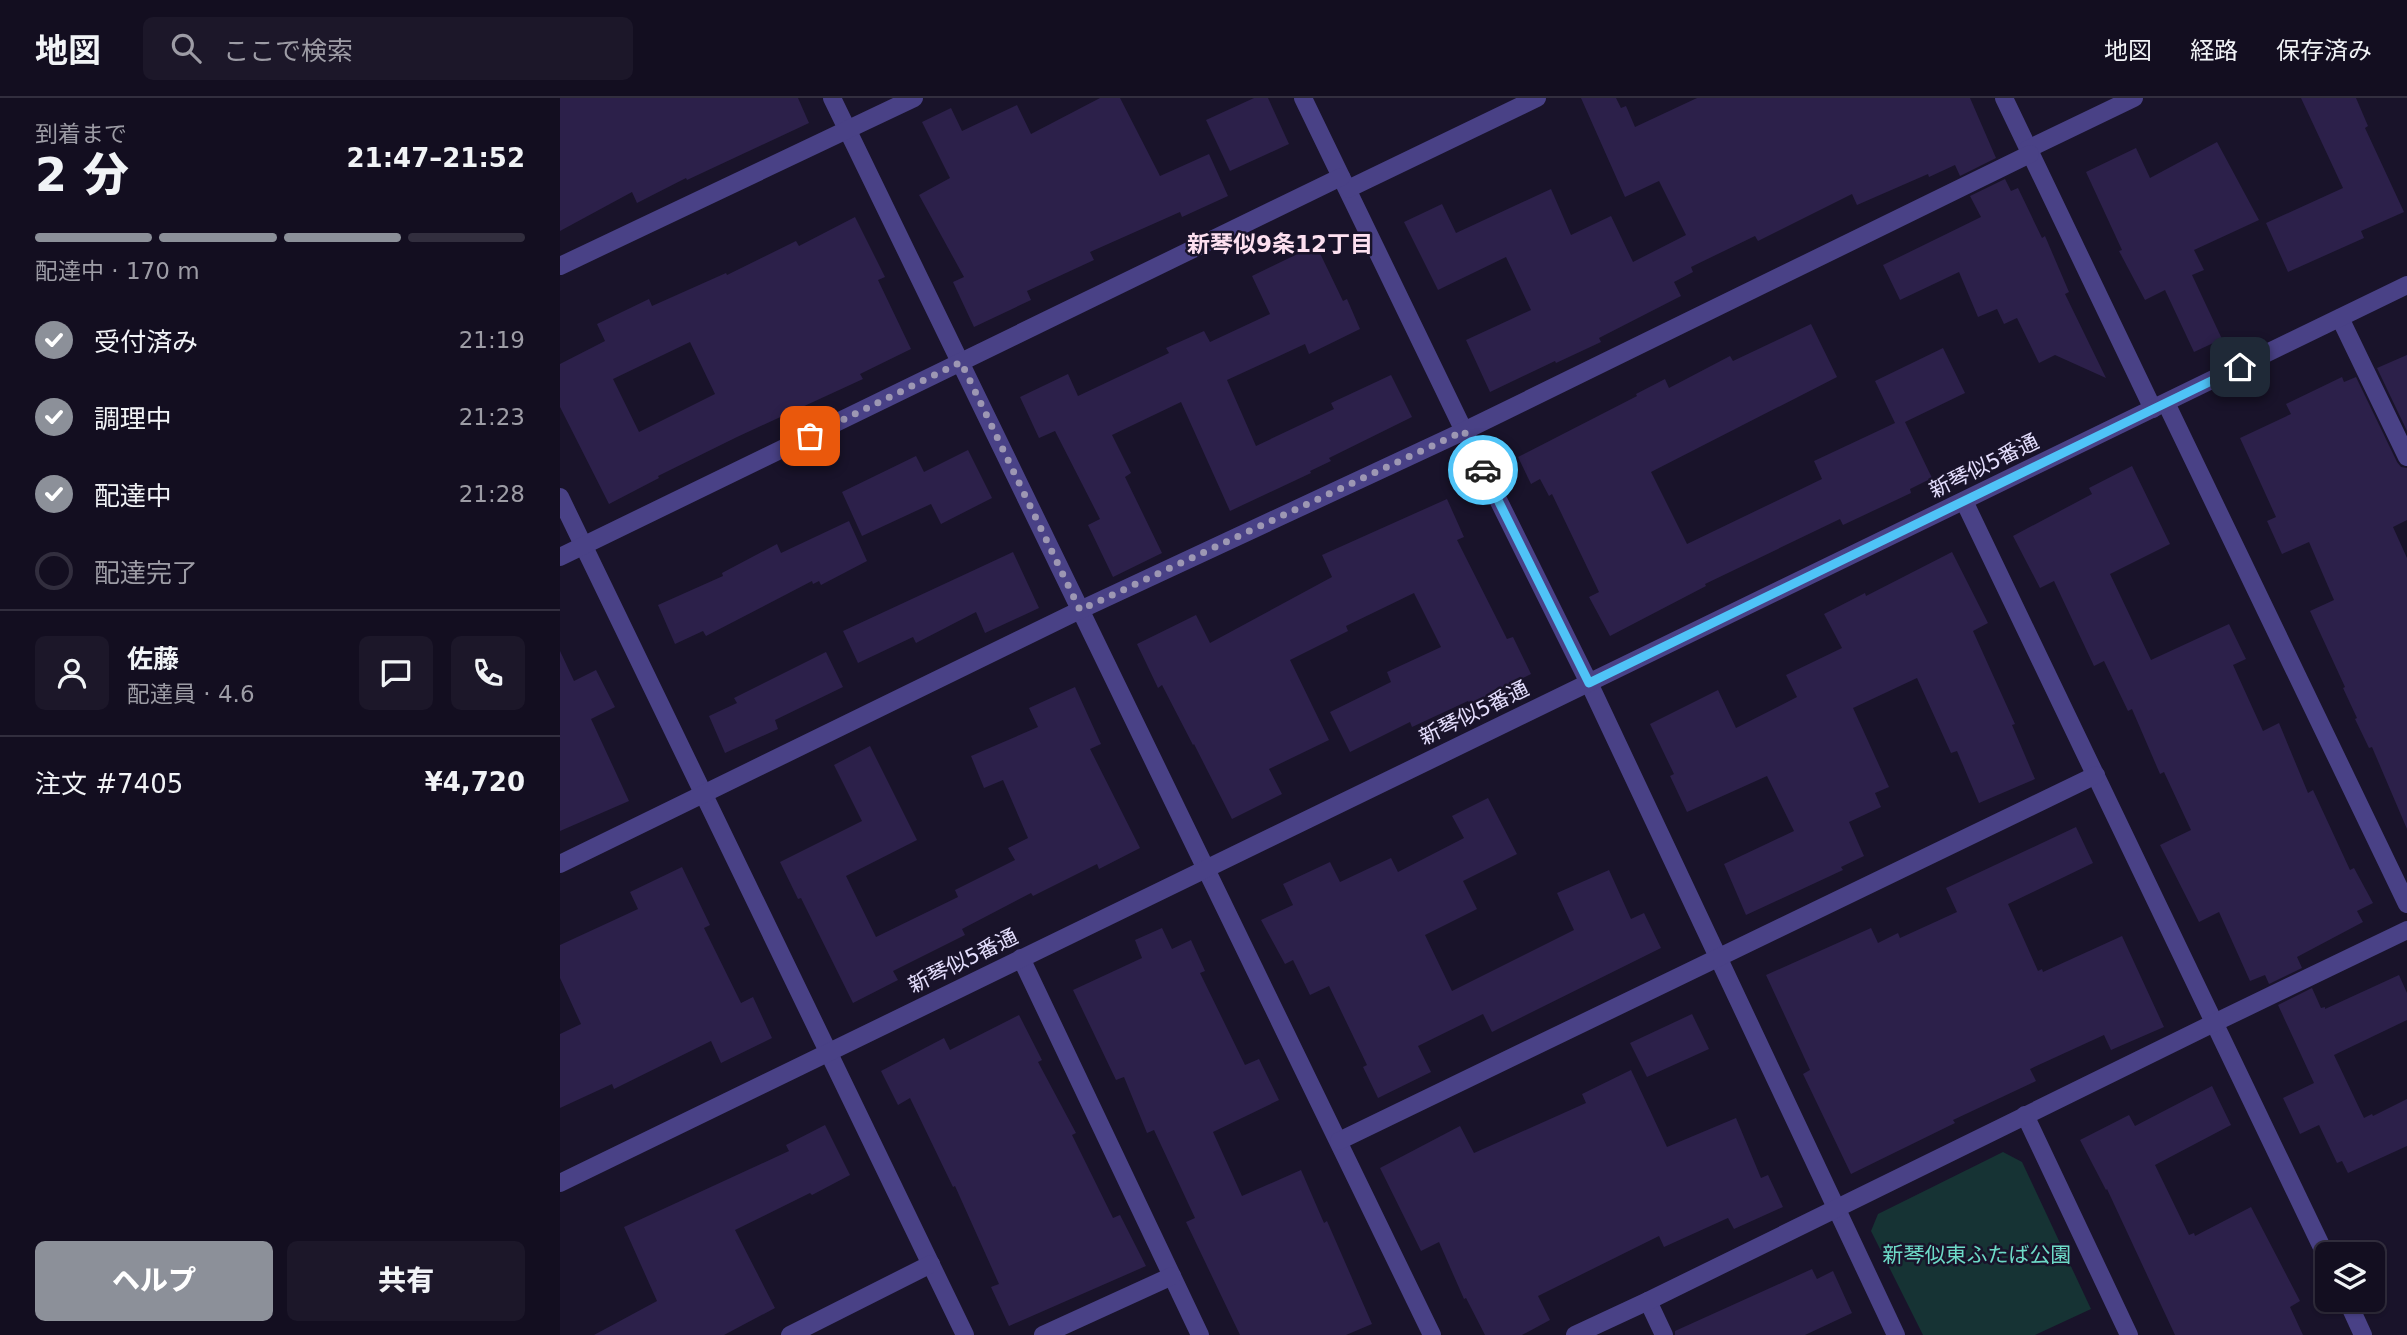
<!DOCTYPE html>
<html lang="ja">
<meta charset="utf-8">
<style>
:root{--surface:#130e20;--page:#1c1729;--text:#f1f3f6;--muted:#9d9ca5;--line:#322e3e;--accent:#8c9099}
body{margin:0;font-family:"DejaVu Sans","Noto Sans JP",sans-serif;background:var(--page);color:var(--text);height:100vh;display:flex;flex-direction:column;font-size:26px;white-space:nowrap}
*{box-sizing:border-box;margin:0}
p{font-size:23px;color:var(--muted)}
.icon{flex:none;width:38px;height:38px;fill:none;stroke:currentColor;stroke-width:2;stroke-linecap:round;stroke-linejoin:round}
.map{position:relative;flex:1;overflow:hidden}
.details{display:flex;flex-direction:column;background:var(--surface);width:560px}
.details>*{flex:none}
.fabs{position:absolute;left:1755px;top:1144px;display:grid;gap:14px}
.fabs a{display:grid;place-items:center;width:70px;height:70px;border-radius:10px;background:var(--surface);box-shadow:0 2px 5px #0004,0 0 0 2px var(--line);font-size:35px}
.pin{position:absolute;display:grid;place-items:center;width:60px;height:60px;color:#fff;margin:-30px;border-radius:14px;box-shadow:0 4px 10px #0006}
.courier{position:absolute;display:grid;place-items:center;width:70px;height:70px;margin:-35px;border:5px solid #4fc3f7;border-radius:50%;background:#fff;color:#222;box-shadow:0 2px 9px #0007}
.headline em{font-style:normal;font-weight:800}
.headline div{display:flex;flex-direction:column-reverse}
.headline{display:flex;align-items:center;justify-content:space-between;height:119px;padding:0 35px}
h1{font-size:46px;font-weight:800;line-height:52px}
.bar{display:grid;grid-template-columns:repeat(4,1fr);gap:10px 7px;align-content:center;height:84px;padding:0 35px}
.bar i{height:9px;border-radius:5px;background:var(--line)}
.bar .on{background:var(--accent)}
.bar p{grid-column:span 4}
.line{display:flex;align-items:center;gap:18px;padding:0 35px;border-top:2px solid var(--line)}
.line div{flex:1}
.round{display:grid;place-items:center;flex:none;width:74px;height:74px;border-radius:10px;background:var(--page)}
ol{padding:0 35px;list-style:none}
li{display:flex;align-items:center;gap:21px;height:77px}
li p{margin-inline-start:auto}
li .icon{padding:7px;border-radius:50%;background:var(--accent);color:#fff;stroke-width:4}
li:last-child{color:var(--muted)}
li i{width:38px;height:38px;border:4px solid var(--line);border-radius:50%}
.cta{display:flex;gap:14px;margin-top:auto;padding:14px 35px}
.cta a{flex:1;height:80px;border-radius:10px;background:var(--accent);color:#fff;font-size:28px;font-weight:800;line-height:80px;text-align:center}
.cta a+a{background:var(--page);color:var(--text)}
header{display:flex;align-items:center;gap:42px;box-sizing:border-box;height:98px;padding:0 35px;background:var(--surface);border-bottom:2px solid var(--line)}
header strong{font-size:33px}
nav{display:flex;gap:38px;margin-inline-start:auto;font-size:24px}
.search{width:490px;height:63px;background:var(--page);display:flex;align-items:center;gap:18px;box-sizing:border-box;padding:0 24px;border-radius:10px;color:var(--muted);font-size:26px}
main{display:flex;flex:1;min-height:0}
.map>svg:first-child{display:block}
</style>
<header>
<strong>地図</strong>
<div class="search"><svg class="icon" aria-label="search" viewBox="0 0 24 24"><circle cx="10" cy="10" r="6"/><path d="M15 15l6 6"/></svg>ここで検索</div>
<nav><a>地図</a><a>経路</a><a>保存済み</a></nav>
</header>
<main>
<section class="details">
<div class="headline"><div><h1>2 分</h1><p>到着まで</p></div><em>21:47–21:52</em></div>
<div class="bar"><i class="on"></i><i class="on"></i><i class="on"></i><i></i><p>配達中 · 170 m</p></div>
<ol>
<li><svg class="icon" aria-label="check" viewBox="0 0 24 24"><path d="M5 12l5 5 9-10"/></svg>受付済み<p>21:19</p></li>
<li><svg class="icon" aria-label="check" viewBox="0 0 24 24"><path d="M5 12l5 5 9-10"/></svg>調理中<p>21:23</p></li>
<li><svg class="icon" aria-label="check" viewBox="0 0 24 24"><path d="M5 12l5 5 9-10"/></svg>配達中<p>21:28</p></li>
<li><i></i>配達完了</li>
</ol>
<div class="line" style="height:126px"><a class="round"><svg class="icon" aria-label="person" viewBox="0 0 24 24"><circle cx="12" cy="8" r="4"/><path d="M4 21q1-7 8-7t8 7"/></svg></a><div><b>佐藤</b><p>配達員 · 4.6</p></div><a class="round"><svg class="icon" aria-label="chat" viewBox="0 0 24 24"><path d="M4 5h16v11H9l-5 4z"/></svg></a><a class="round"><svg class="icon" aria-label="phone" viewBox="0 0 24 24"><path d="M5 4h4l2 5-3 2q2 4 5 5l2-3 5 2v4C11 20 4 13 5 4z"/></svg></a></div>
<div class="line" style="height:91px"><div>注文 #7405</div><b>¥4,720</b></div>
<div class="cta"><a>ヘルプ</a><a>共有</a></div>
</section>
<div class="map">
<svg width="1847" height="1237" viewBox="0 0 1847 1237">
<rect width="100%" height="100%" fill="#19132a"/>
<polygon fill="#163334" points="1443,1054 1462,1064 1531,1211 1475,1237 1363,1237 1311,1133 1318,1116"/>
<g fill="#2c204a" fill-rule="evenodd">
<polygon points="0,0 238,0 249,25 127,82 126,80 77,105 72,94 0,133"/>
<polygon points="540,0 560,0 600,78 649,56 668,98 622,119 620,114 530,154 534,162 467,193 471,202 414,229 393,184 404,179 359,97 390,80 362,24 391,10 402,33 457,7 471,36"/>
<polygon points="694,0 708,0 729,46 670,73 646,22"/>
<polygon points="1021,0 1056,0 1061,10 1066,8 1075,29 1137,0 1410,0 1436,60 1400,78 1395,67 1369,79 1368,76 1297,107 1292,96 1198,143 1195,138 1131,169 1133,174 1114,184 1121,198 1039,240 1041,244 996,265 995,263 930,294 906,242 971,212 946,159 878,192 844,124 882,106 896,135 991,91 1011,137 1051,118 1073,164 1126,137 1099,83 1065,99"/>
<polygon points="1741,0 1796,0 1808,28 1805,30 1844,114 1801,133 1804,140 1728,174 1706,125 1783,90"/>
<polygon points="1657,44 1699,122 1634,152 1644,172 1632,177 1662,241 1634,254 1605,192 1585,202 1559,153 1562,152 1526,74 1576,50 1590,80"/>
<polygon points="1445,81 1451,93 1458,90 1482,140 1485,138 1509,194 1505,196 1546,280 1495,257 1479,265 1457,220 1444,226 1437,211 1418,219 1399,174 1340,202 1323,167 1421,119 1410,98"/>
<path d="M295,119L325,179L318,182L351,251L300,276L303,281L177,339L98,378L99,380L49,406L0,309V266L45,243L37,226L89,201L92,208L166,175L167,177L236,143L239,148ZM130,244L155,296L79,334L53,281Z"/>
<polygon points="756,147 783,203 787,201 800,231 749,256 745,246 667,282 696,348 774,311 771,305 831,277 852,319 769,360 771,363 750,373 751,375 670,413 621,304 552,337 571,375 565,379 602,455 553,479 528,427 540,421 495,333 479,340 460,299 508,276 518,298 609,255 606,250 644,233 650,244 710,216 692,178"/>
<polygon points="1251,226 1277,279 1091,374 1127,446 1262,381 1254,363 1335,325 1315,283 1383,250 1405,295 1345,324 1372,380 1350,391 1351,395 1283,427 1280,421 1145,486 1146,488 1050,538 1029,499 1039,494 992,396 989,398 980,381 971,386 958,359 1077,298 1076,296 1105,281 1109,290 1170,258 1173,263"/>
<polygon points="1847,257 1847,333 1817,270"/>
<polygon points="1782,279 1784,284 1796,279 1837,364 1841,369 1847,370 1847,422 1833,429 1847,460 1847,731 1812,649 1809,650 1795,621 1797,620 1783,590 1785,589 1750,513 1774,502 1749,444 1722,456 1707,423 1716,419 1680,340 1731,316 1726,306"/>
<polygon points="408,352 432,400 381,426 371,406 302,438 282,394 356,358 364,374"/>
<polygon points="1572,368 1610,446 1550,476 1591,562 1669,526 1686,561 1673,567 1703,633 1719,625 1748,695 1753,692 1790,772 1794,770 1813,805 1797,813 1803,824 1737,859 1742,870 1709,886 1705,877 1690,883 1659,814 1639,824 1600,747 1631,732 1604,674 1600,676 1572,611 1568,613 1544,563 1534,568 1494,483 1480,490 1453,438 1532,396 1529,390"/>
<polygon points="887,401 904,439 897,442 947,541 953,539 971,576 910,606 908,603 852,629 850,624 790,654 770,614 831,584 827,574 881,549 854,495 786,528 788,533 730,562 769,642 709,671 722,696 672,721 634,646 633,647 602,587 598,590 577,546 636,517 650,545 772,479 762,457"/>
<polygon points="289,423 307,463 261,487 259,483 253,486 252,483 146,538 143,533 115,546 98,507 163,478 162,475 217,446 221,455"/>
<polygon points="453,454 479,510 425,535 416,514 356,545 353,539 298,565 283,533"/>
<polygon points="1392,454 1428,525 1413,533 1455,626 1452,627 1475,681 1419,705 1397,653 1391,655 1357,580 1293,610 1329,689 1315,695 1321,709 1289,724 1304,758 1281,769 1283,772 1186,817 1164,766 1234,733 1207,678 1127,714 1110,678 1114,676 1090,626 1158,592 1176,630 1237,599 1226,577 1282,550 1264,516 1305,495 1306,498"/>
<polygon points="0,553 14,583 36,572 55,609 31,621 69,703 0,733"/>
<polygon points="266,554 283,589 215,622 218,631 165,655 149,618 177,605 174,600"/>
<polygon points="515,589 541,646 530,651 580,750 539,771 537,766 473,798 471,795 402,831 405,837 333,873 338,882 293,905 241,800 238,801 220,764 302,723 274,667 310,648 357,742 286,778 316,839 398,799 395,792 455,762 448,750 468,740 443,682 424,690 411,658 478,629 469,610"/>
<polygon points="928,700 957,756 903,783 917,811 865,837 892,893 1014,832 997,795 1049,772 1071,821 1084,815 1101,850 932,934 923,916 858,948 871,974 818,1000 803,969 807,967 769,888 750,897 733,862 725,866 701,822 733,807 723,786 770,764 780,784 831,760 838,774 904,740 892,718"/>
<polygon points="1516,729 1533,765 1448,806 1478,873 1482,871 1483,874 1562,838 1604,929 1551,952 1544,937 1470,971 1476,983 1393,1022 1395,1025 1291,1076 1243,976 1250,972 1206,877 1311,830 1318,845 1338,835 1340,840 1397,814 1386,790"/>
<polygon points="122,769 150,827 144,830 181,905 193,899 212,940 161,965 151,943 54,991 52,986 0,1010 0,936 21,926 0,880 0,847 78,811 70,794"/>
<polygon points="602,830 612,851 631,842 645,873 640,875 685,967 699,961 719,1002 653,1034 682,1098 741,1072 764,1125 767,1123 812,1226 786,1237 680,1237 626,1124 635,1120 594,1032 587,1035 564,979 556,982 513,892 582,860 575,842"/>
<polygon points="1839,877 1847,895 1847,922 1774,957 1804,1020 1812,1016 1813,1018 1847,1001 1847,1048 1788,1075 1782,1063 1777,1065 1759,1027 1740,1036 1723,1000 1754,985 1718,907 1752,890 1761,910 1765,909 1765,911"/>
<polygon points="1132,916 1149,951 1087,979 1070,945"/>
<polygon points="459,917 482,962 478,964 516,1035 512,1037 553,1120 560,1117 586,1168 449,1228 431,1189 439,1186 395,1088 393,1089 350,1000 338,1007 321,973 384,940 390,952"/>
<polygon points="1071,972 1107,1049 1176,1020 1201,1080 1208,1077 1223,1109 1174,1131 1168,1120 1104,1149 1099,1138 978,1198 990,1222 962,1237 925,1237 906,1200 904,1201 879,1144 861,1153 820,1070 900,1028 914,1055 1026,1005 1022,996"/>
<polygon points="1652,988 1671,1027 1595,1067 1629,1137 1634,1135 1635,1138 1691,1109 1740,1203 1730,1209 1743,1237 1615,1237 1547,1091 1546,1092 1520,1042 1569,1017 1575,1028"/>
<polygon points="265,1027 290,1077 252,1097 250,1095 175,1132 215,1210 164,1237 34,1237 97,1203 64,1129 229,1053 226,1047"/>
<polygon points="1252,1171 1257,1181 1273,1173 1292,1215 1245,1237 1115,1237 1115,1233"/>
</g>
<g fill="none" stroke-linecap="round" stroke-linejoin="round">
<g stroke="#494186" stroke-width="18">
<polyline points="272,0 872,1237"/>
<polyline points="743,0 904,333 1029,585 1336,1237"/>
<polyline points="1444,0 1593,311"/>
<polyline points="1468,51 1574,0"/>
<polyline points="788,91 977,0"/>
<polyline points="0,168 354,0"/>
<polyline points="1780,220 1847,359"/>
<polyline points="1606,305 1847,806"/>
<polyline points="0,399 405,1237"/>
<polyline points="1404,403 1768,1162"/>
<polyline points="0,459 781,79"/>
<polyline points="0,766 520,512 904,333 1470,56"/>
<polyline points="461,860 640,1237"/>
<polyline points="1465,1017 1569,1237"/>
<polyline points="779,1043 1536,677"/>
<polyline points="0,1085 1847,187"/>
<polyline points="1787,1202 1803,1237"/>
<polyline points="1088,1203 1104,1237"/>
<polyline points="230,1237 371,1166"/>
<polyline points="483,1237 612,1178"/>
<polyline points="1015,1237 1088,1203 1654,925 1847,832"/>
</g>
</g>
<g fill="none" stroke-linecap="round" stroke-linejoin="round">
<polyline stroke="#9d97b3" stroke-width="7" stroke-dasharray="0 12.6" points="250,338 401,264 520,512 904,333 923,372"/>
<polyline stroke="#4fc3f7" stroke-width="9" points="923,372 1029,585 1680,269"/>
</g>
<g text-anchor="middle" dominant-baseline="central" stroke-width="5" stroke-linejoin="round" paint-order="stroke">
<g font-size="21" fill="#e4defd" stroke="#19132a">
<text transform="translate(1424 368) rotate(-26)">新琴似5番通</text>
<text transform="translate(914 615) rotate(-26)">新琴似5番通</text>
<text transform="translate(403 863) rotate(-26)">新琴似5番通</text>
</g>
<g font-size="21" fill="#6ddac7" stroke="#19132a">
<text x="1417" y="1157">新琴似東ふたば公園</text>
</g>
<g font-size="23" font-weight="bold" fill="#fde0f0" stroke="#19132a">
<text x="720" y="146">新琴似9条12丁目</text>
</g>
</g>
</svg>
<div class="fabs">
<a><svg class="icon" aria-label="layers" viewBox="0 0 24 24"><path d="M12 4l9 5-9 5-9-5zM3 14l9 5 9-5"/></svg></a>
</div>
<div class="pin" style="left:250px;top:338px;background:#ea580c"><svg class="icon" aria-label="bag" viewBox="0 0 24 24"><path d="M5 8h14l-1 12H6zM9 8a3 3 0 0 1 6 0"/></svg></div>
<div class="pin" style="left:1680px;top:269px;background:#1f2937"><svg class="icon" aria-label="home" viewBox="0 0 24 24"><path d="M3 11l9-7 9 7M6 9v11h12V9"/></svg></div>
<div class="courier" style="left:923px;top:372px"><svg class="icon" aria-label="car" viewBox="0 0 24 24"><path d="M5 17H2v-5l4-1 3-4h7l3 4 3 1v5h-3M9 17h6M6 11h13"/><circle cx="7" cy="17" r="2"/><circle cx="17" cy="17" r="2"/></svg></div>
</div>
</main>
